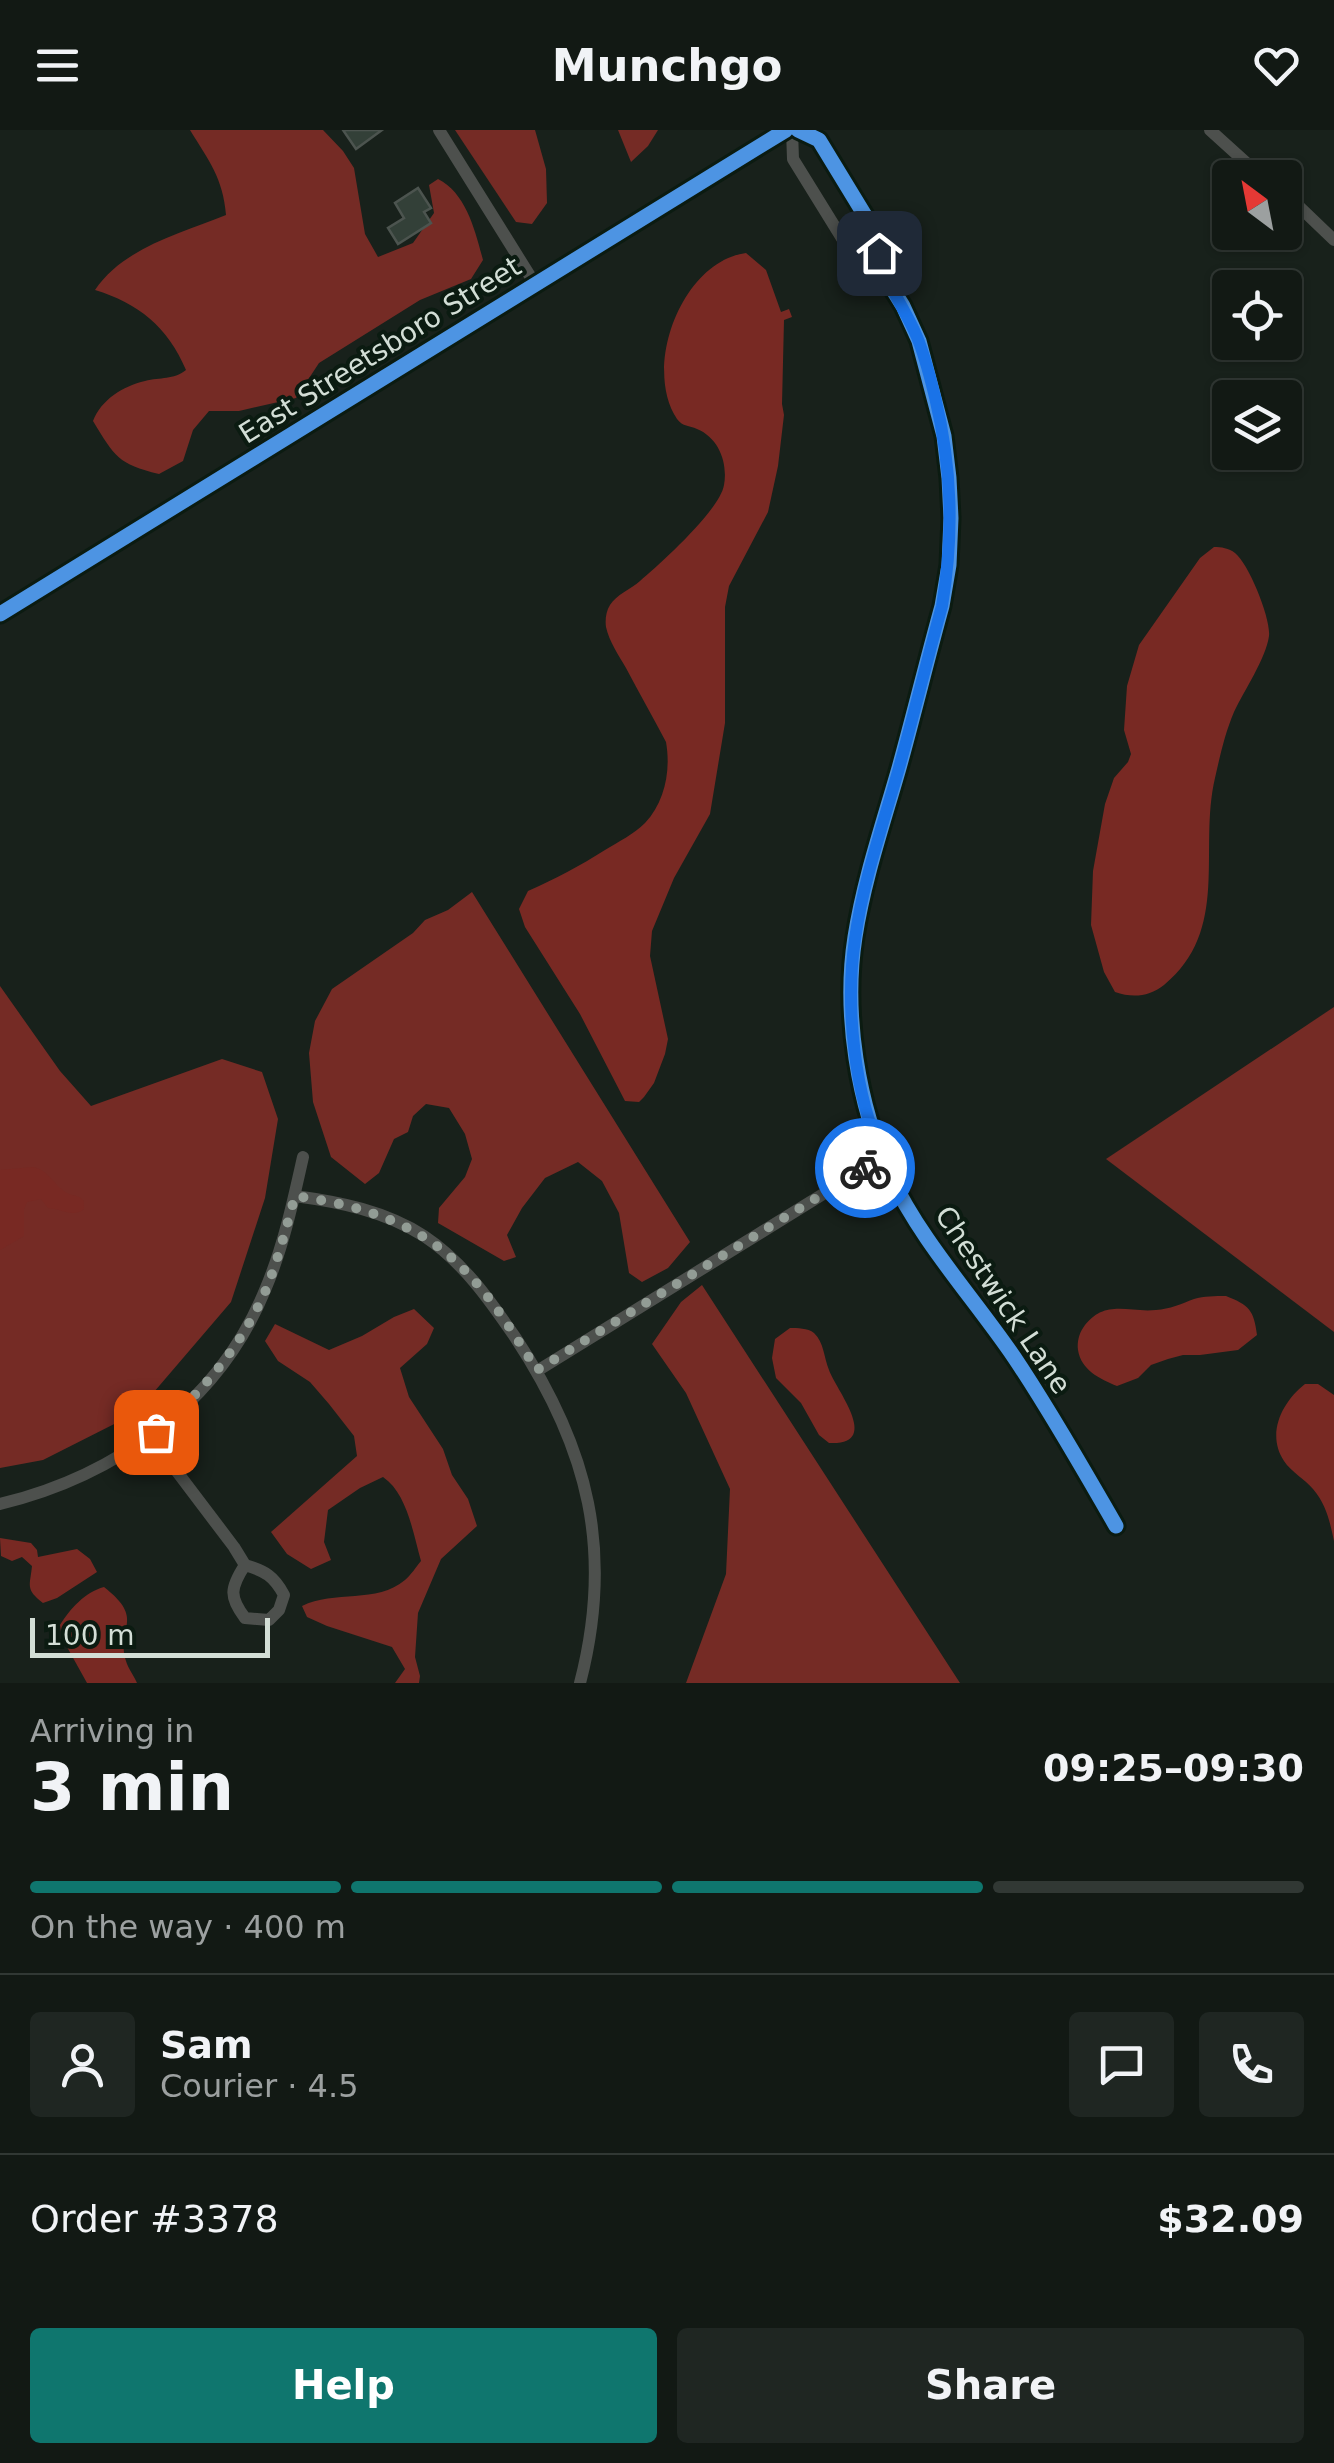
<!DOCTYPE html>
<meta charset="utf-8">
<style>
:root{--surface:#121914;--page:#1f2622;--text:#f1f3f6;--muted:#9ca0a0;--line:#313834;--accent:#0f766e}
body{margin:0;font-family:"DejaVu Sans",sans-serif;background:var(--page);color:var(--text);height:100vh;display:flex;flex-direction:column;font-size:38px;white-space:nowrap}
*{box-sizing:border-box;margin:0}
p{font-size:32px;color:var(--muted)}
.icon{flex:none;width:55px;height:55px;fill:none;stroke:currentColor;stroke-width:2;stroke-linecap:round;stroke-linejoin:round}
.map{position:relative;height:1553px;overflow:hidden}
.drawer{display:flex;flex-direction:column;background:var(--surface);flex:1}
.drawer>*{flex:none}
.needle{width:65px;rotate:328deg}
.tools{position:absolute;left:1212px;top:30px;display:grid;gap:20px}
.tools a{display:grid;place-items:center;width:90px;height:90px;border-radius:10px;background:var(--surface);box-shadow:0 2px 8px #0004,0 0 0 2px var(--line);font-size:50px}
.scale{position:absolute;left:30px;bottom:25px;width:240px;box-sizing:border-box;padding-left:10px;border:5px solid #d3ded6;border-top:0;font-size:28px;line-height:35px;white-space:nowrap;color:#d3ded6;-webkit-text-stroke:8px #0b1b11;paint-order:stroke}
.pin{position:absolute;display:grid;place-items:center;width:85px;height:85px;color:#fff;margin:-42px;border-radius:20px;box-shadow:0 5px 15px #0006}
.courier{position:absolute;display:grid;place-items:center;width:100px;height:100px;margin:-50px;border:8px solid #1a73e8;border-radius:50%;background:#fff;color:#222;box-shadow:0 2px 12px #0007}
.overview em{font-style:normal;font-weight:800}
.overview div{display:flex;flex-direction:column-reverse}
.overview{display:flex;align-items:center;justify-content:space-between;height:170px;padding:0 30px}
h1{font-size:65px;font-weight:800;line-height:75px}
.bar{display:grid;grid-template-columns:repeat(4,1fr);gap:15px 10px;align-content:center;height:120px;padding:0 30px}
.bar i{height:12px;border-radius:8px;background:var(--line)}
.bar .active{background:var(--accent)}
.bar p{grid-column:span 4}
.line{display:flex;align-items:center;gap:25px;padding:0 30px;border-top:2px solid var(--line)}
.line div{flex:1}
.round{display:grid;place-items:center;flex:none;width:105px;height:105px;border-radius:10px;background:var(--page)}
.primary-button{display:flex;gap:20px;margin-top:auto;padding:20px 30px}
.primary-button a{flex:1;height:115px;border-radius:10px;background:var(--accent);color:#fff;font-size:40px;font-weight:800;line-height:115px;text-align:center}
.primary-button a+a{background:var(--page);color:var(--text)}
header{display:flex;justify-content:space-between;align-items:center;height:130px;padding:0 30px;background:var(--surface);font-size:45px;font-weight:800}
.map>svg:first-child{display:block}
</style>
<header><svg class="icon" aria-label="menu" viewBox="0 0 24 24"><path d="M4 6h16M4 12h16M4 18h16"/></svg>Munchgo<svg class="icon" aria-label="heart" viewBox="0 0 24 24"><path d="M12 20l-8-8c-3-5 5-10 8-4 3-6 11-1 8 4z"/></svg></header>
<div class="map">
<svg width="1334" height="1553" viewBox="0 0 1334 1553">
<rect width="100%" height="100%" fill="#18211b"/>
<g fill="#752b25">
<path d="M190,0H323L343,21L354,38L365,104L378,127L413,113L434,83L429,55L438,49C466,63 475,100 483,130L471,149L420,170L319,233L296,268L239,281H209L193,300L183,331L159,344C118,334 115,327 93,291C101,270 123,256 145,251C161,247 173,250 186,240C168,197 138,173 95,160C123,118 181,103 226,85C223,48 209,31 190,0Z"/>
<polygon points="455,0 535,0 546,39 547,73 532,94 516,92"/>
<polygon points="618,0 658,0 648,16 631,32"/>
<polygon points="472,762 690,1112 668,1138 642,1152 629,1143 619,1083 602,1051 578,1032 545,1048 522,1078 507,1105 516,1127 504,1131 438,1093 439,1078 465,1047 472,1029 465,1004 449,978 426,974 413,986 408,1002 394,1009 379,1043 365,1054 331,1027 313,972 309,923 315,891 332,859 413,803 425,790 448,780"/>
<polygon points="0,856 60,941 91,976 222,929 262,942 278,989 265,1068 231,1172 136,1283 43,1330 0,1338"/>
<polygon points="1334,877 1334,1202 1106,1029"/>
<polygon points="702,1155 960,1553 686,1553 726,1444 730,1359 686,1263 652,1214 681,1172"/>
<path d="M414,1179L434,1198L427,1214L400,1238L409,1267L443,1319L452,1345L468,1369L477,1396L441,1429L418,1483L415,1527L420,1546L419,1553H395L405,1539L392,1517L327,1496L307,1487L302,1476C334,1460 377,1474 405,1450C411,1445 416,1437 421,1431C413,1403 407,1363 383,1347L360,1358L328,1380L324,1412L331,1430L311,1439L287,1424L271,1402L357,1326L354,1306L329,1274L310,1252L278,1231L265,1211L275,1194L329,1220L362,1206L394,1187Z"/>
</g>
<g fill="#782923">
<path d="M746,123L766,140L781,182L789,179L792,187L784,190L782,274L784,285L778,336L768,382L729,456L725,477V593L710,684L674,748L652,801L650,826L668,909L665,924L654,953L644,967L639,972L625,971L580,884L525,797L519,779L528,761C555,749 580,736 605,720C618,712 634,704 645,693C665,672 671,640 666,612C653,587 639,563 626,538C619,526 609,511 606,497C605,490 606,481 610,475C616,465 631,459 640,451C660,434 720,380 724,355C728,333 719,308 697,299C689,295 683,297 677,289C642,236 683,131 746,123Z"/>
<path d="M1214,417C1221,417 1229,418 1235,423C1249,434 1271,489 1269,506C1266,528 1244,561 1234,582C1225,603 1220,626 1215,648C1198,720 1231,800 1164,855C1149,867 1132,868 1115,862L1104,842L1091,795L1093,741L1105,674L1114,648L1128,632L1131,624L1124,600L1127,556L1139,515L1200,428Z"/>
<path d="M33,1037C49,1040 53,1055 67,1063C72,1066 79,1065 83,1070C84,1072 84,1076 84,1079C73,1088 62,1079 48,1078L41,1069L27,1072L24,1079V1106L0,1120V1040Z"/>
<path d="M1226,1166C1249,1175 1254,1180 1257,1205L1238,1220L1200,1225H1183L1168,1229L1151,1235L1138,1248L1117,1256C1100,1249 1081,1240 1078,1220C1077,1212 1079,1204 1083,1198C1104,1168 1128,1183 1156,1180C1170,1179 1181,1174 1194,1169C1204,1166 1215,1166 1226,1166Z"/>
<path d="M790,1198C797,1198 808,1198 814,1203C824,1212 824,1228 829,1240C836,1260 883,1316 829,1313L819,1305L801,1273L776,1248L772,1228L775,1209Z"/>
<path d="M1305,1254H1318L1334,1265V1411C1330,1392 1326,1374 1313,1359C1305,1349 1291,1342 1284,1331C1266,1304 1282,1272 1305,1254Z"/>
<path d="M0,1408L31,1413L37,1420L38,1427L77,1419L90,1429L97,1442L57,1468L43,1473C25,1459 30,1456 32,1436L22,1427L12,1431L1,1426Z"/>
<path d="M104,1457C146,1490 116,1496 126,1531C128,1538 134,1546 137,1553H87L62,1508L60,1495C70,1479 85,1462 104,1457Z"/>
</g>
<g fill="#334038" stroke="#4c544f" stroke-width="2.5">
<polygon points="343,0 382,0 356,19"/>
<polygon points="418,58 431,78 424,82 431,93 398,114 388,98 404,88 395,73"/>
</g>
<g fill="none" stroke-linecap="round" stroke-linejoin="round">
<g stroke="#4d504d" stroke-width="12">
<polyline points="439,0 535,154"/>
<polyline points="792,0 793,29 848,118 883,144"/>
<path d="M798,0L819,10L875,102L883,144L903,176L919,211L944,306L949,348L951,388L949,435L942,476C927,530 914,584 899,638C883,694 864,749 855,807C843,884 858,975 890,1045C921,1111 973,1167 1014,1227C1051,1282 1083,1339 1116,1396"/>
<polyline points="1210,0 1263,48"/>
<polyline points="1285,63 1334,110"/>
<path d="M295,1066C340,1072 385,1081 424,1106C463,1132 489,1169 515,1207C589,1319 614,1422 580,1553"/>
<polyline points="537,1241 883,1027"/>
<path d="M150,1306L234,1417L245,1435C230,1458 229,1467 245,1488L269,1490L279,1480L284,1465C274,1446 265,1441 245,1435"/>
<path d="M0,1374C116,1346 219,1273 265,1160C283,1118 293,1072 303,1027"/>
</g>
<polyline stroke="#4e5250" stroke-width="18" points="0,484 786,0"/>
<g stroke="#0b1b11" stroke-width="21">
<g id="cycleway">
<path d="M798,0L819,10L875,102L883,144L903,176L919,211L944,306L949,348L951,388L949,435L942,476C927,530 914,584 899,638C883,694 864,749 855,807C843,884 858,975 890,1045C921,1111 973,1167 1014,1227C1051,1282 1083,1339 1116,1396"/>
<polyline points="0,484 786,0"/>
</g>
</g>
<use href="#cycleway" stroke="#4d94e3" stroke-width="15"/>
</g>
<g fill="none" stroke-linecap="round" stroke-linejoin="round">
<path stroke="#929c95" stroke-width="10" stroke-dasharray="0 18" d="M156,1302C202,1262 240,1218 265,1162C278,1131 286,1098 295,1066C361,1075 423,1094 469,1145C496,1173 516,1208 537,1240L865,1038"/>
<path stroke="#1a73e8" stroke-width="12" d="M865,1038L883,1026C854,966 845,875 855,809C863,751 883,695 899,638C914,584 927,530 942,476C954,404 952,338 935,267C930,247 925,226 917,207C905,178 885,154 879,123"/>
</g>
<g text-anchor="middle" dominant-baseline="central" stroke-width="8" stroke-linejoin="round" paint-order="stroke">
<g font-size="28" fill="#d3ded6" stroke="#0b1b11">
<text transform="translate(380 220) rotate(-32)">East Streetsboro Street</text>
<text transform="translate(1003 1170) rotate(56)">Chestwick Lane</text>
</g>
</g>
</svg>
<div class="tools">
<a><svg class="needle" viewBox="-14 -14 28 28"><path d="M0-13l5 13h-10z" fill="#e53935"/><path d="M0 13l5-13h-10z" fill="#9ca0a0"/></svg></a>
<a><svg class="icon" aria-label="locate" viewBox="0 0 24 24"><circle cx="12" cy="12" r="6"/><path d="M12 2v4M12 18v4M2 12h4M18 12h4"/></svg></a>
<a><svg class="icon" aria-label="layers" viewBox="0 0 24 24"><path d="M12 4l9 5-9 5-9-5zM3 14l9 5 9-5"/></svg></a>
</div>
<div class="scale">100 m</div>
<div class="pin" style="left:156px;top:1302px;background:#ea580c"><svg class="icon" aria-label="bag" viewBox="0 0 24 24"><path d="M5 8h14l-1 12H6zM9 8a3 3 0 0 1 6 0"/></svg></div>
<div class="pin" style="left:879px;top:123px;background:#1f2937"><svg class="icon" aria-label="home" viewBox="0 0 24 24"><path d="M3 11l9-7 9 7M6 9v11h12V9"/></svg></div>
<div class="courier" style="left:865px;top:1038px"><svg class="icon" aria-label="bike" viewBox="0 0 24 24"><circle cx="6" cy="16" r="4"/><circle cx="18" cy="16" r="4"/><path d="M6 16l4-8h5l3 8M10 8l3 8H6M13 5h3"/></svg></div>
</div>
<section class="drawer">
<div class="overview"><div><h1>3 min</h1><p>Arriving in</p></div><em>09:25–09:30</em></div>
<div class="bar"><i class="active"></i><i class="active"></i><i class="active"></i><i></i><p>On the way · 400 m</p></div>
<div class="line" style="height:180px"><a class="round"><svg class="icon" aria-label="person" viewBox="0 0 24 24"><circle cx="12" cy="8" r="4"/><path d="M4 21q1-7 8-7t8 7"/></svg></a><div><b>Sam</b><p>Courier · 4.5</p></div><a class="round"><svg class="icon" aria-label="chat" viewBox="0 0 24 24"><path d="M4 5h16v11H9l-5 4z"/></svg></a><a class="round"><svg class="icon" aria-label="phone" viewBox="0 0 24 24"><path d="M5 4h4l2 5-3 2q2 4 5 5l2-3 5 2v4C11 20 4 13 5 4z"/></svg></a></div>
<div class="line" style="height:130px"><div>Order #3378</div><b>$32.09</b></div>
<div class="primary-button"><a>Help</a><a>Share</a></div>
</section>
